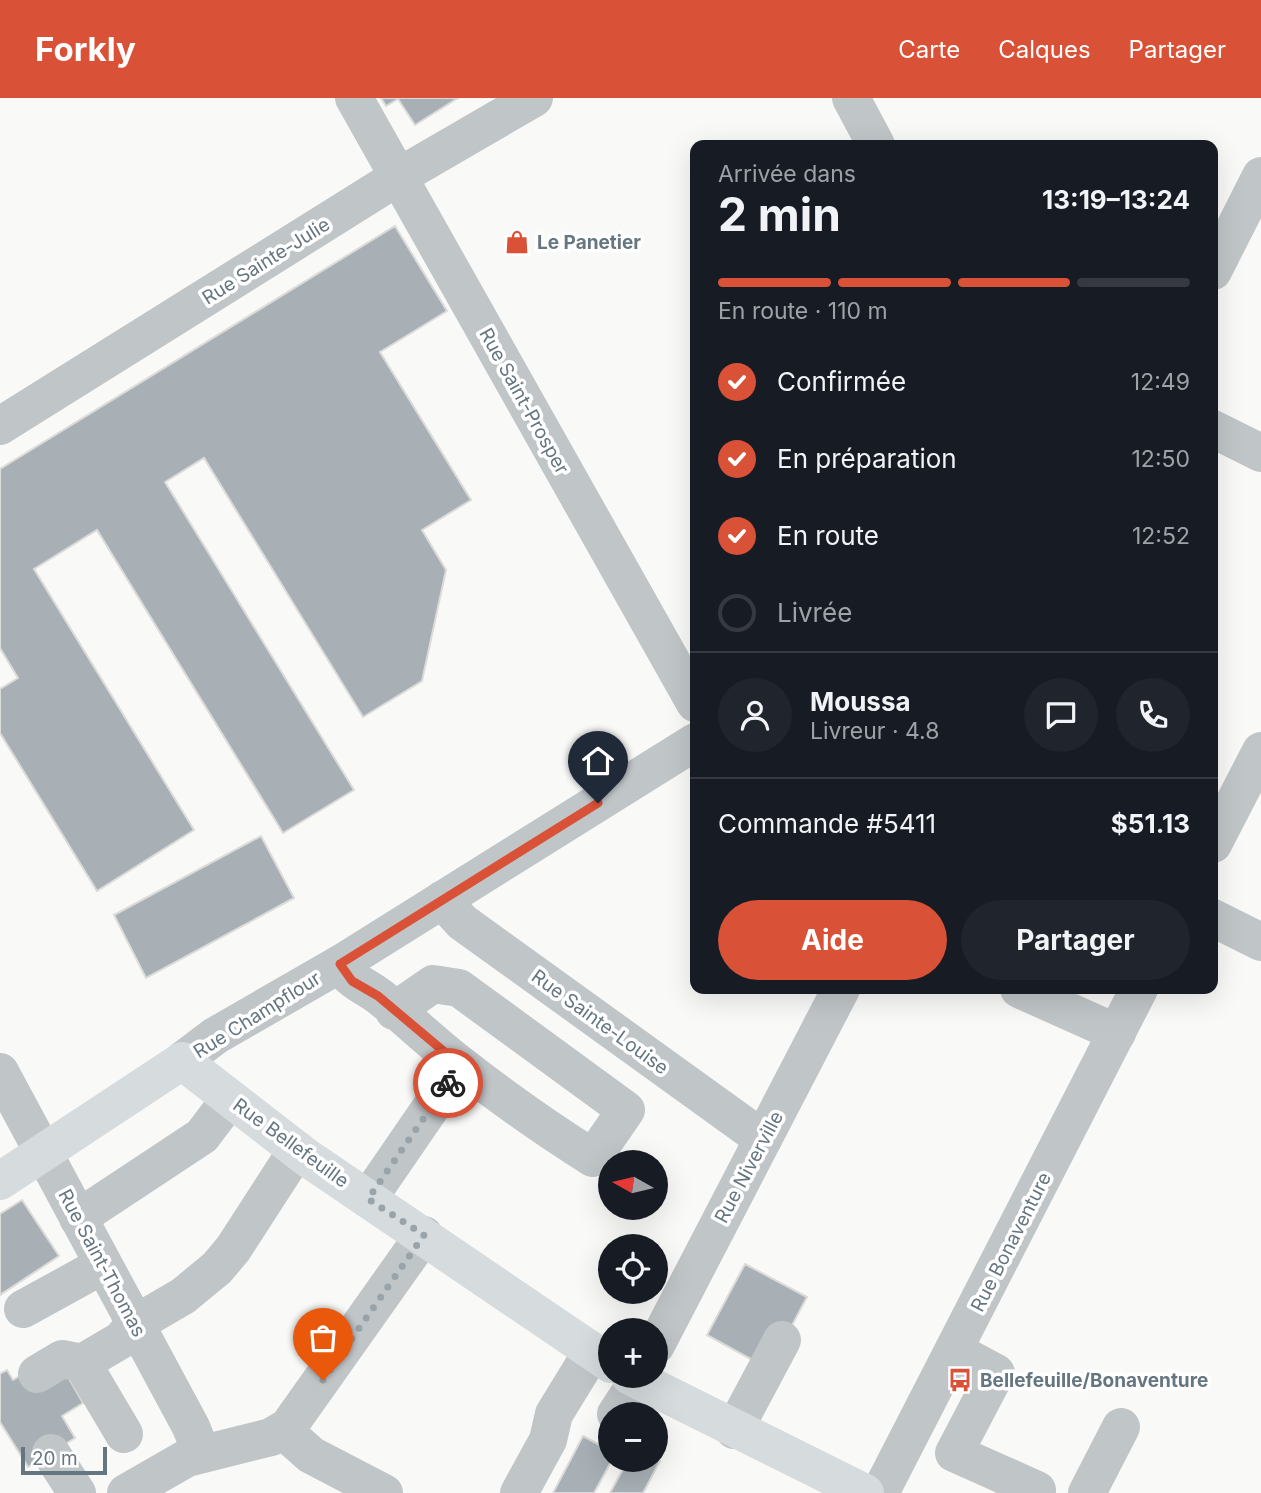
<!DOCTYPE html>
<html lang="fr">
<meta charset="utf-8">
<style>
:root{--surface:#171b24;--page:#20242c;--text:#f1f3f6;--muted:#9ea1a6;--line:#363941;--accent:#d95136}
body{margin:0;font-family:Inter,sans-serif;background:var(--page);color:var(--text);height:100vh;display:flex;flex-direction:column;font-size:26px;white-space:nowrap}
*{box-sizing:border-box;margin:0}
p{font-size:23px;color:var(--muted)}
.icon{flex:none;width:38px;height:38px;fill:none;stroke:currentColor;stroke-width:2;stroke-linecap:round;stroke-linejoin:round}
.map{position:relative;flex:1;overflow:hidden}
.side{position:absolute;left:690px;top:42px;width:528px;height:854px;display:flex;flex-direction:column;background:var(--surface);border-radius:14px;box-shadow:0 7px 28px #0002}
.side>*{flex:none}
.needle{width:46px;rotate:278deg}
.buttons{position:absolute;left:598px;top:1052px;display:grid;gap:14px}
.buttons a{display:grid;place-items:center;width:70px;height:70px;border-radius:50%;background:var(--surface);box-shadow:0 7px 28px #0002;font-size:35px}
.scale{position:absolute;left:21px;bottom:18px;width:86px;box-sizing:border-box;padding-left:7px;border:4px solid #667680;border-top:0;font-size:19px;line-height:24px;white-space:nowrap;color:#667680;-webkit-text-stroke:5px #fff;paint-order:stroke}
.pin{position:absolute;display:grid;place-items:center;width:60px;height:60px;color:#fff;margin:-72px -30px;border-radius:50% 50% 50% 0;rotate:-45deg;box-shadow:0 0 7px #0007}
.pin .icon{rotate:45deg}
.courier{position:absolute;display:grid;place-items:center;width:70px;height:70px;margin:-35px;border:5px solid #d95136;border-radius:50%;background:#fff;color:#222;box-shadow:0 2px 9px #0007}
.summary em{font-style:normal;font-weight:700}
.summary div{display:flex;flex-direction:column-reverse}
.summary{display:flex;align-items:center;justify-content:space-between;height:119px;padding:0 28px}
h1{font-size:46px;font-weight:700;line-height:52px}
.bar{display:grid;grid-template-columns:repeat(4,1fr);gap:10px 7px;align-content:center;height:84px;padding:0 28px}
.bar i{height:9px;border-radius:5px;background:var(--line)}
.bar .active{background:var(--accent)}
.bar p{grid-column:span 4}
.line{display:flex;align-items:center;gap:18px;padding:0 28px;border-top:2px solid var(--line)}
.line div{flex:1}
.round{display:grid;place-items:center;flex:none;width:74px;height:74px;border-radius:37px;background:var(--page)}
ol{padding:0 28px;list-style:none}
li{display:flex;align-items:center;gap:21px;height:77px}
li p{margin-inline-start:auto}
li .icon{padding:7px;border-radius:50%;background:var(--accent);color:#fff;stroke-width:4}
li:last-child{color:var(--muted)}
li i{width:38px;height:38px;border:4px solid var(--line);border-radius:50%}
.button{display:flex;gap:14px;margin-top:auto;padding:14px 28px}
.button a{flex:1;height:80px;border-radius:42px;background:var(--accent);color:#fff;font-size:28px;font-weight:700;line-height:80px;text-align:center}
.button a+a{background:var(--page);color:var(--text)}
header{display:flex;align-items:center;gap:42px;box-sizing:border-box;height:98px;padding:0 35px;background:var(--accent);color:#fff}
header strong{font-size:33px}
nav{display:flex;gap:38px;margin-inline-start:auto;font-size:24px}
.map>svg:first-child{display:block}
</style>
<header>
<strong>Forkly</strong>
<nav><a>Carte</a><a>Calques</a><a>Partager</a></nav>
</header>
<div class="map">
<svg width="1261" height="1395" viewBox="0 0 1261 1395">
<rect width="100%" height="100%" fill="#f9f9f7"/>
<g fill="#a8b0b6" stroke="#dbdbd9" stroke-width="2">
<polygon points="381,0 458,0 415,27 398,1 386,8"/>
<polygon points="395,128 447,213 380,254 471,402 422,432 446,472 422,583 363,619 204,360 165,384 354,692 283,735 97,432 34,471 194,732 97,793 0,635 0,591 18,580 0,550 0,371"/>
<polygon points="261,738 294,800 146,880 114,817"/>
<polygon points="22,1102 59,1158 0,1197 0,1116"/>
<polygon points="745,1166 807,1199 789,1233 756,1264 707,1237"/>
<polygon points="33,1270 63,1270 83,1305 62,1318 75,1340 28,1369 0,1324 0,1276 7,1272 13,1282"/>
<polygon points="583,1338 611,1353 612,1362 594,1395 553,1395"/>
<polygon points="656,1361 660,1363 643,1395 610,1395 628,1362"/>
</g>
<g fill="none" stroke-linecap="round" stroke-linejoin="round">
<g stroke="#c0c5c8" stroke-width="38">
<polyline points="354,0 695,605"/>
<polyline points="851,0 876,47"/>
<polyline points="1213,173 1261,78"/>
<polyline points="0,328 398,79 534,0"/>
<polyline points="1213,331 1261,355"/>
<polyline points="1213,746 1261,653"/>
<polyline points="442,802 462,824 763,1041"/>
<polyline points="1213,820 1261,844"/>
<path d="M340,866C351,884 364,887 380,899C408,921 433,946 462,968C503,1000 548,1032 593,1060L626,1012L459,890L433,886L394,913"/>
<polyline points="1019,891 1117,935"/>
<polyline points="182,963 215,938 340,866 695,644"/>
<polyline points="0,974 191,1329 202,1356"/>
<polyline points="368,1101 460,967"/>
<polyline points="78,1120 202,1038 230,1001"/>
<polyline points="23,1211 103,1167"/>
<polyline points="656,1247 841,891"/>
<polyline points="955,1253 996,1275 954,1355 1037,1392 1036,1395"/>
<polyline points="82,1265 124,1336"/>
<polyline points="37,1276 62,1261 82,1265 121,1242 135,1226 183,1198 217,1170 233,1151 297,1052"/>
<polyline points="616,1316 641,1278"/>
<polyline points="734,1332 782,1242"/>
<polyline points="284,1333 311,1357 384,1395"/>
<polyline points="51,1355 77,1395"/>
<polyline points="126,1395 187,1360 271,1339 288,1329 424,1137"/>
<polyline points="519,1395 548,1342 554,1316 592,1254"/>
<polyline points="880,1395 1139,891"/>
<polyline points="1087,1395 1121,1329"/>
</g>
<g stroke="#d6dbde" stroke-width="38">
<polyline points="0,1083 182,963 306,1059 611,1266"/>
<polyline points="630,1278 865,1395"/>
</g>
</g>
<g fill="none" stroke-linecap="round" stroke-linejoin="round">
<polyline stroke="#99a4aa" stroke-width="7" stroke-dasharray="0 12.6" points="323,1282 424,1137 368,1101 448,985"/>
<polyline stroke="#d95136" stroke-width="9" points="448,985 460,967 378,898 352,883 340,866 598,705"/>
</g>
<defs>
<g id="shop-bare" transform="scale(1.89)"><path d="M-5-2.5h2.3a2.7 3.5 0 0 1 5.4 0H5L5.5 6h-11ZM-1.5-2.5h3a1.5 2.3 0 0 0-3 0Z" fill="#d95136" stroke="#fff" stroke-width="2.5" paint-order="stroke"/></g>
<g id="bus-bare" transform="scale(1.89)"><path d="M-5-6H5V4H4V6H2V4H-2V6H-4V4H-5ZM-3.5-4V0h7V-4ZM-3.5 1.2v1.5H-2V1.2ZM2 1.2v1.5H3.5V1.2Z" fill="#d95136" stroke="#fff" stroke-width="2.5" paint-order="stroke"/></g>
</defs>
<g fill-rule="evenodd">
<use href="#shop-bare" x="517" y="144"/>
<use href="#bus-bare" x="960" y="1282"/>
</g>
<g text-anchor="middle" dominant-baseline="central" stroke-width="7" stroke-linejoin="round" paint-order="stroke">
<g font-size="19" font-weight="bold" fill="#667680" stroke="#fff" text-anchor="start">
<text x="537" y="144">Le Panetier</text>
<text x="980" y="1282">Bellefeuille/Bonaventure</text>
</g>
<g font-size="19" fill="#667680" stroke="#fff">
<text transform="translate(266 163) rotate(-32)">Rue Sainte-Julie</text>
<text transform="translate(524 303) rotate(61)">Rue Saint-Prosper</text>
<text transform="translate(257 917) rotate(-32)">Rue Champflour</text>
<text transform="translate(600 924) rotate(36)">Rue Sainte-Louise</text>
<text transform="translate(291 1045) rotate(36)">Rue Bellefeuille</text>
<text transform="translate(749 1069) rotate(-62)">Rue Niverville</text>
<text transform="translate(1011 1144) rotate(-63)">Rue Bonaventure</text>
<text transform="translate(102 1165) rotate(62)">Rue Saint-Thomas</text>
</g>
</g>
</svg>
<div class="buttons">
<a><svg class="needle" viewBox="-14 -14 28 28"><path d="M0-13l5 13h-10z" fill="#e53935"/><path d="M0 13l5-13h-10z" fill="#9ea1a6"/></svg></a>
<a><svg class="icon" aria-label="locate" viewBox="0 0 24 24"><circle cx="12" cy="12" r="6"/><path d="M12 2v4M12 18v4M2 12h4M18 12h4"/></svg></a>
<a>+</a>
<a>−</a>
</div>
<div class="scale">20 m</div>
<div class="pin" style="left:323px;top:1282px;background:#ea580c"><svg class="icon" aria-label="bag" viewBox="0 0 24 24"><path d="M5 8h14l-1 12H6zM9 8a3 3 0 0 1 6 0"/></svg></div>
<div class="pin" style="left:598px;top:705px;background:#1f2937"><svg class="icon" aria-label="home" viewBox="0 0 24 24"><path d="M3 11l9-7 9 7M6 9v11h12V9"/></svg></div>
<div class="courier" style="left:448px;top:985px"><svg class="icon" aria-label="bike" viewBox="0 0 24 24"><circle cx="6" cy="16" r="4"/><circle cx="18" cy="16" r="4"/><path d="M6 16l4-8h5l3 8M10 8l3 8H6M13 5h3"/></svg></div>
<section class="side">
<div class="summary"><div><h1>2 min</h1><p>Arrivée dans</p></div><em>13:19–13:24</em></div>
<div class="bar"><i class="active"></i><i class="active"></i><i class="active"></i><i></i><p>En route · 110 m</p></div>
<ol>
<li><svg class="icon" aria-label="check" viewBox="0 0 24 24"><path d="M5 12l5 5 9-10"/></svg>Confirmée<p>12:49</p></li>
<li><svg class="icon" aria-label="check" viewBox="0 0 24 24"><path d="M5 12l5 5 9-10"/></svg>En préparation<p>12:50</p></li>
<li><svg class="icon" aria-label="check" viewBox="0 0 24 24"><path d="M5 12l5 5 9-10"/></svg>En route<p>12:52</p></li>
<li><i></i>Livrée</li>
</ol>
<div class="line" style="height:126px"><a class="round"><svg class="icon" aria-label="person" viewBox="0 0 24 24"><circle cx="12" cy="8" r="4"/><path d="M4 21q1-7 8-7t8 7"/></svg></a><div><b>Moussa</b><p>Livreur · 4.8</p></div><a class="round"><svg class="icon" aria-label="chat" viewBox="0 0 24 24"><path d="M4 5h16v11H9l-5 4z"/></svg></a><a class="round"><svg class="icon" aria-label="phone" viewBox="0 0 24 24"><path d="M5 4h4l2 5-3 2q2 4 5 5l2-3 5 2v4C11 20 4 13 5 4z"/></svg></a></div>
<div class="line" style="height:91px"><div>Commande #5411</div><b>$51.13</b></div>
<div class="button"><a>Aide</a><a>Partager</a></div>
</section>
</div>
